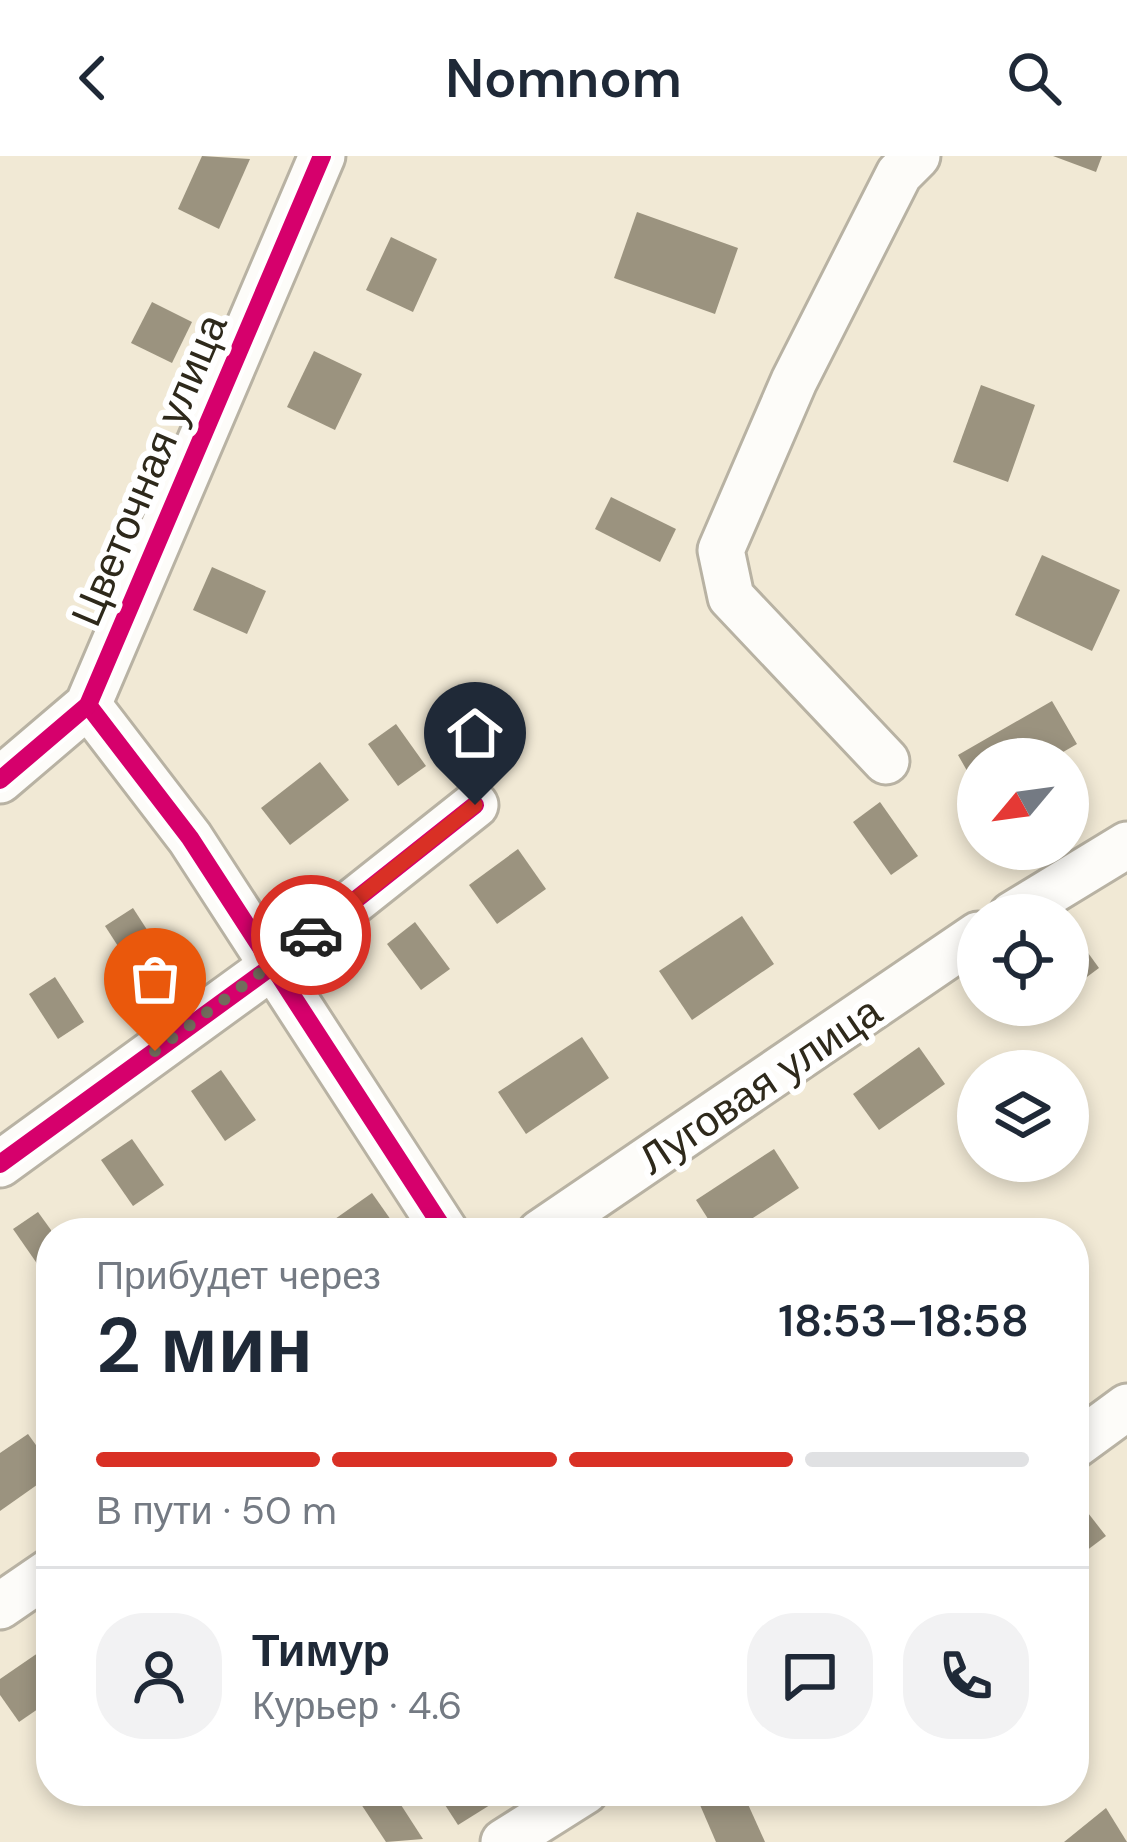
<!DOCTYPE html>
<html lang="ru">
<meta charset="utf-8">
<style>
:root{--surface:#fff;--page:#f2f2f3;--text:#1f2937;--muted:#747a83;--line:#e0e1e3;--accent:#d93025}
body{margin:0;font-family:"DM Sans",sans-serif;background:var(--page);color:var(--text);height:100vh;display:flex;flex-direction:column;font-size:45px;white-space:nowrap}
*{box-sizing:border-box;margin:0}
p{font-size:39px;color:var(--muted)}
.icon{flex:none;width:66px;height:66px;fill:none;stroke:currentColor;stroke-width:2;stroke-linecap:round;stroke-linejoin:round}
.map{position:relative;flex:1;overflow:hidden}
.drawer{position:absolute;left:36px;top:1062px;width:1053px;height:588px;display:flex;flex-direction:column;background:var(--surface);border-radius:48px;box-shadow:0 6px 18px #0003}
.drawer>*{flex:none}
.needle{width:78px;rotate:241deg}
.buttons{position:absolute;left:957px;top:582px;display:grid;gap:24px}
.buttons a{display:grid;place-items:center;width:132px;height:132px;border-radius:50%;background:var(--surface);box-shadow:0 6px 18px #0003;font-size:60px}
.pin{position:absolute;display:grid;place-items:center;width:102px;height:102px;color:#fff;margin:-123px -51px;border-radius:50% 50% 50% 0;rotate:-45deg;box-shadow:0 0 12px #0007}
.pin .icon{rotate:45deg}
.courier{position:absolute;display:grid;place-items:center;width:120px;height:120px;margin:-60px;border:9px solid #d93025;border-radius:50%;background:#fff;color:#222;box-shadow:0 3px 15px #0007}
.headline em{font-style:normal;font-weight:600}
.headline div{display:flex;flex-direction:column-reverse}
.headline{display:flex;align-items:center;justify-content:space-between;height:204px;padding:0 60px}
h1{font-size:78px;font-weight:600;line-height:90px}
.bar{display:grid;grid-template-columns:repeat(4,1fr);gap:18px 12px;align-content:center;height:144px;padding:0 60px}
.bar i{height:15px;border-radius:9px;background:var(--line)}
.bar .active{background:var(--accent)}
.bar p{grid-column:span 4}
.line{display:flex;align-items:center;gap:30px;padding:0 60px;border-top:3px solid var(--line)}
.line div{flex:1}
.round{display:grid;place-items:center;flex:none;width:126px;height:126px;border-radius:48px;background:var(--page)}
header{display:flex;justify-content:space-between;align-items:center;height:156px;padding:0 60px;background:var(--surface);font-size:54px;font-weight:600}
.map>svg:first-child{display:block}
</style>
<header><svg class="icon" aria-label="back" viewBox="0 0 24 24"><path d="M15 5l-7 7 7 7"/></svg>Nomnom<svg class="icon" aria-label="search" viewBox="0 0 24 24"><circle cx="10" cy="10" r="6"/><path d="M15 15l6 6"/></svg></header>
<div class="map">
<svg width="1127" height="1686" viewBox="0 0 1127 1686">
<rect width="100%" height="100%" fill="#f1e9d5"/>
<g fill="#9b937f">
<polygon points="202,0 250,3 219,73 178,53"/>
<polygon points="1053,0 1102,0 1096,16"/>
<polygon points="637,56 738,92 715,158 614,122"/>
<polygon points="391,81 437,103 413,156 366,134"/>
<polygon points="152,146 192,166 172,207 131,187"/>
<polygon points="314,195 362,218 335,274 287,251"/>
<polygon points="981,229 1035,249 1008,326 953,306"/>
<polygon points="611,341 676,373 660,406 595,373"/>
<polygon points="1042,399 1120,434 1092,495 1015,459"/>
<polygon points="212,411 266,435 247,478 193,454"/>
<polygon points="1052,545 1077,588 1051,603 978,603 978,634 958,599"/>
<polygon points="396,568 426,610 398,630 368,588"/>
<polygon points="320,606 349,644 290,689 261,652"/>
<polygon points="880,646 918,700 891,719 853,666"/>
<polygon points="518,693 546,733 497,768 469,729"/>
<polygon points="133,752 164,800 136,818 105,770"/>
<polygon points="742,760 774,808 692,864 659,815"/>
<polygon points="415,766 450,813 421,834 387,788"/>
<polygon points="1078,783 1099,812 1068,835 1068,790"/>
<polygon points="55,821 84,866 58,883 29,838"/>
<polygon points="582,881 609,922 526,978 498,936"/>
<polygon points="919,891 945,928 879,974 853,938"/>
<polygon points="221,914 256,964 225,985 191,935"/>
<polygon points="132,983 164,1029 133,1050 101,1004"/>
<polygon points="774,993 799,1032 730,1077 717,1077 696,1044"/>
<polygon points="372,1037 398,1074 315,1077"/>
<polygon points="38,1056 51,1074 51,1115 45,1119 13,1073"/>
<polygon points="28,1278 51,1310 51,1319 0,1355 0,1297"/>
<polygon points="1081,1348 1106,1380 1074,1404 1074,1354"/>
<polygon points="51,1488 51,1544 19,1566 0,1539 0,1523"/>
<polygon points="368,1635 392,1635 423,1683 386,1686 357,1642"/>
<polygon points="436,1635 492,1635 498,1644 458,1669"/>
<polygon points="694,1635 742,1635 765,1686 716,1686"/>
<polygon points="1106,1652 1127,1686 1064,1686"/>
</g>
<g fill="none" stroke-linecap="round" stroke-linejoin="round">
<g stroke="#b8b2a3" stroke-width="51">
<g id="minor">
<polyline points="88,549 190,682 446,1077"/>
<polyline points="886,605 731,441 721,394 794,225 899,18 917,0"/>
<polyline points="0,624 88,549 322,0"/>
<polyline points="1012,759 1127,689"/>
<polyline points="0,1008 271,811 475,649"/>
<polyline points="540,1077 978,779"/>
<polyline points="1074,1290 1127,1251"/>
<polyline points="0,1450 51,1415"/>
<polyline points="504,1686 585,1635"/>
</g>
</g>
<use href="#minor" stroke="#fdfcf9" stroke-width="45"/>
<g stroke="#fff" stroke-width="26">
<g id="cycleway">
<polyline points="88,549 190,682 446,1077"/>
<polyline points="0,624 88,549 322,0"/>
<polyline points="0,1008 271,811 475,649"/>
</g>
</g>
<use href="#cycleway" stroke="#d6006c" stroke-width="18"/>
</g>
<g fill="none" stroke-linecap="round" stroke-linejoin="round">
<polyline stroke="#726c5c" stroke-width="12" stroke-dasharray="0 21.6" points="155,895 311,779"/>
<polyline stroke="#d93025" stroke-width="15" points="311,779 475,649"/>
</g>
<g text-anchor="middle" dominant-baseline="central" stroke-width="12" stroke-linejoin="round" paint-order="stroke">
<g font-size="42" fill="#2e291b" stroke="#fff">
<text transform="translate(149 314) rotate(-67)">Цветочная улица</text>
<text transform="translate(760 929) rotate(-34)">Луговая улица</text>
</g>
</g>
</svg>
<div class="buttons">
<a><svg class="needle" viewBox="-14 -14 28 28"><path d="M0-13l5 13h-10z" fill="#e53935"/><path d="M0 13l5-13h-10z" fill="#747a83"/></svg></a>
<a><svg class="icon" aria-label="locate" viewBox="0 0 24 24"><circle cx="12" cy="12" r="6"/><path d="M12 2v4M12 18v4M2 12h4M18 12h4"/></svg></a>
<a><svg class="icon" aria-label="layers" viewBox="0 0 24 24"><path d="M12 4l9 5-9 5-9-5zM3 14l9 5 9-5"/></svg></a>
</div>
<div class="pin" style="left:155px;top:895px;background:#ea580c"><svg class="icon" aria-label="bag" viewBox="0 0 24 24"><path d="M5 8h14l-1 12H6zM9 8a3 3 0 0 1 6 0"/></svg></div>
<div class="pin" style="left:475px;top:649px;background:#1f2937"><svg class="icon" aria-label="home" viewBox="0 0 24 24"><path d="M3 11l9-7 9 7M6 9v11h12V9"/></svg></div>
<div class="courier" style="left:311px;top:779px"><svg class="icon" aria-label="car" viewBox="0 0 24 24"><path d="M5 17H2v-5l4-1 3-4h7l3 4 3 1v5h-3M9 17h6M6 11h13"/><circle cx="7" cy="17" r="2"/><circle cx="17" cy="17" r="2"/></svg></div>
<section class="drawer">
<div class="headline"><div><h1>2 мин</h1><p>Прибудет через</p></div><em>18:53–18:58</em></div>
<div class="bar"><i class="active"></i><i class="active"></i><i class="active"></i><i></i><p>В пути · 50 m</p></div>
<div class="line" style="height:216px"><a class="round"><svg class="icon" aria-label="person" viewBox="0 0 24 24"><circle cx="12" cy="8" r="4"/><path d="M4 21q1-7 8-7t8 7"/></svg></a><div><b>Тимур</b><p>Курьер · 4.6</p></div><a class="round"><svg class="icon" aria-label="chat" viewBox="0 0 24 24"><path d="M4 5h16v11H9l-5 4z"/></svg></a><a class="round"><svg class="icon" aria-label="phone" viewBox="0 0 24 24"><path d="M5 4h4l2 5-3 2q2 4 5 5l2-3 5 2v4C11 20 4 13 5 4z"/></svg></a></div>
</section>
</div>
